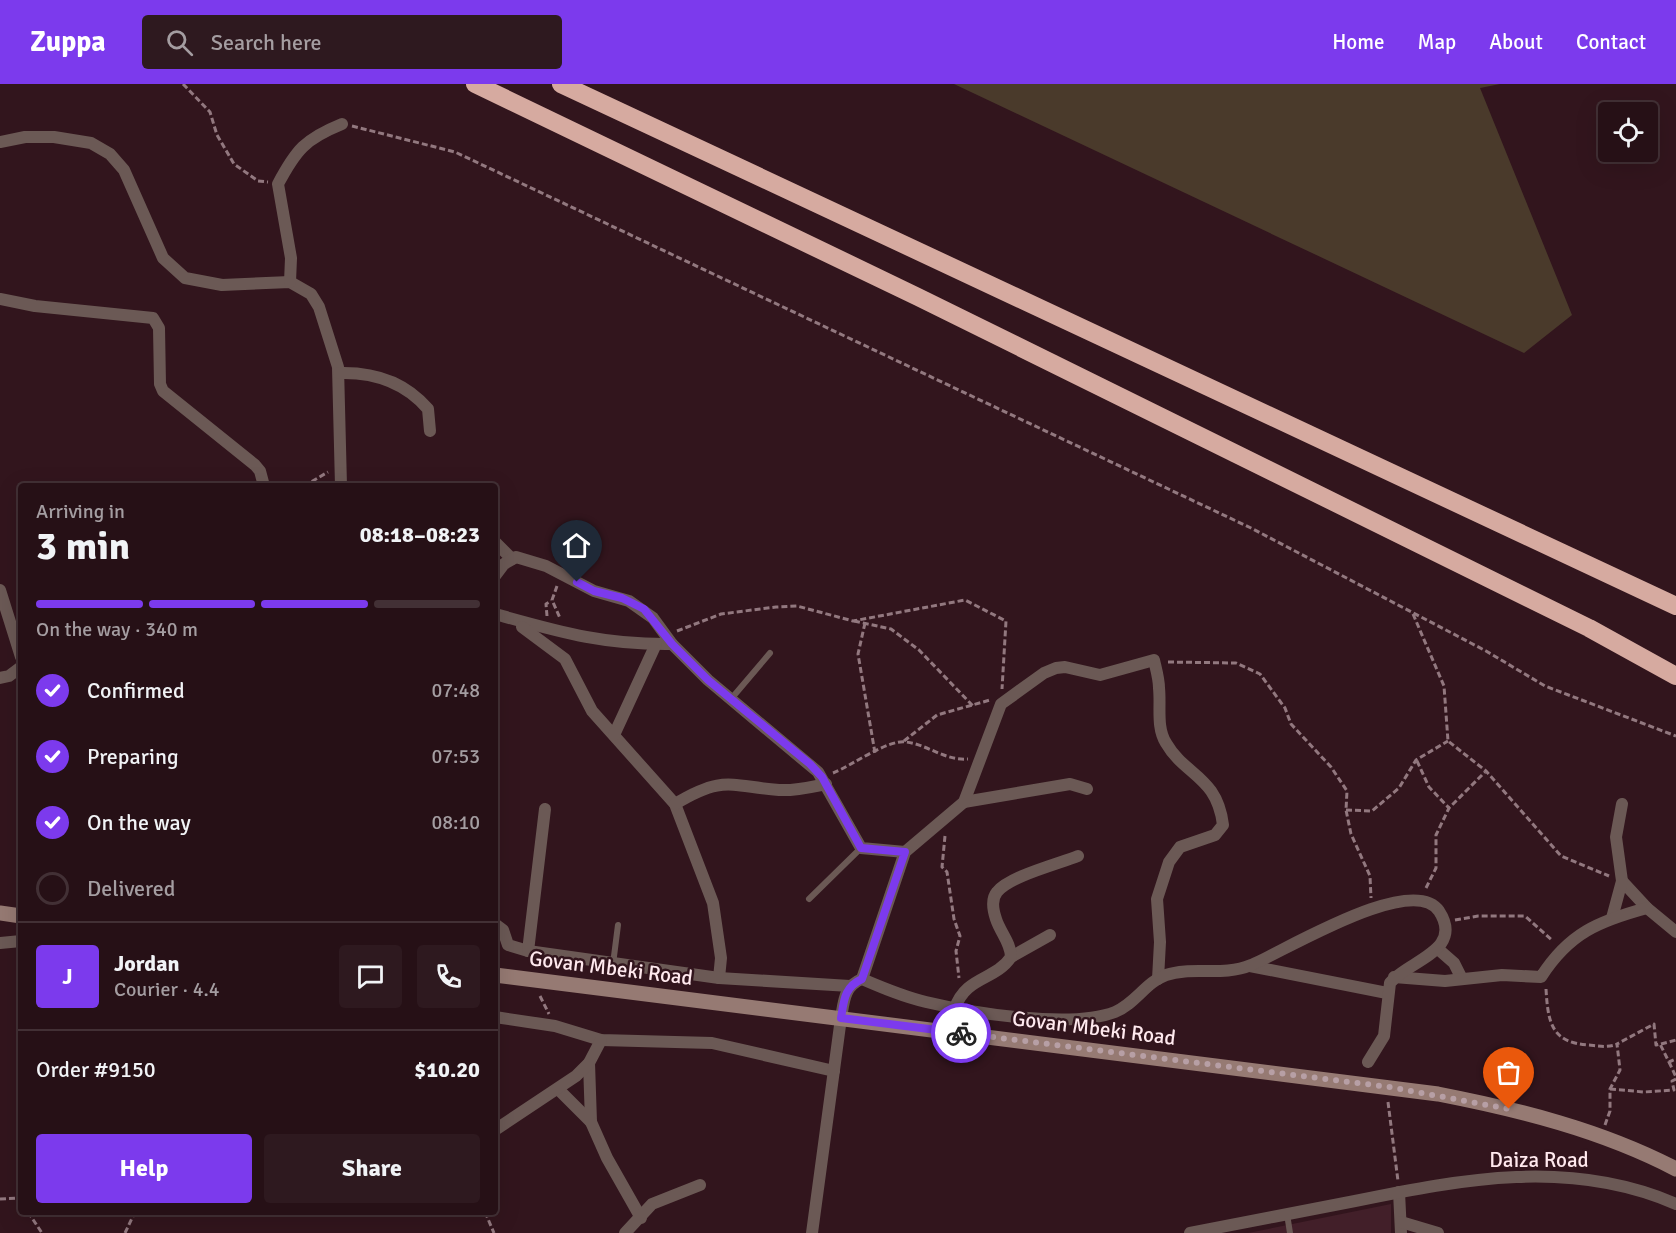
<!DOCTYPE html>
<meta charset="utf-8">
<style>
:root{--surface:#261016;--page:#2e191f;--text:#f1f3f6;--muted:#a49da1;--line:#423035;--accent:#7c3aed}
body{margin:0;font-family:Signika,sans-serif;background:var(--page);color:var(--text);height:100vh;display:flex;flex-direction:column;font-size:22px;white-space:nowrap}
*{box-sizing:border-box;margin:0}
p{font-size:20px;color:var(--muted)}
.icon{flex:none;width:33px;height:33px;fill:none;stroke:currentColor;stroke-width:2;stroke-linecap:round;stroke-linejoin:round}
.map{position:relative;flex:1;overflow:hidden}
.panel{position:absolute;left:18px;top:399px;width:480px;height:732px;display:flex;flex-direction:column;background:var(--surface);border-radius:6px;box-shadow:0 6px 24px #0002,0 0 0 2px var(--line)}
.panel>*{flex:none}
.controls{position:absolute;left:1598px;top:18px;display:grid;gap:12px}
.controls a{display:grid;place-items:center;width:60px;height:60px;border-radius:6px;background:var(--surface);box-shadow:0 6px 24px #0002,0 0 0 2px var(--line);font-size:30px}
.pin{position:absolute;display:grid;place-items:center;width:51px;height:51px;color:#fff;margin:-62px -26px;border-radius:50% 50% 50% 0;rotate:-45deg;box-shadow:0 0 6px #0007}
.pin .icon{rotate:45deg}
.courier{position:absolute;display:grid;place-items:center;width:60px;height:60px;margin:-30px;border:4px solid #7c3aed;border-radius:50%;background:#fff;color:#222;box-shadow:0 2px 8px #0007}
.headline em{font-style:normal;font-weight:700}
.headline div{display:flex;flex-direction:column-reverse}
.headline{display:flex;align-items:center;justify-content:space-between;height:102px;padding:0 18px}
h1{font-size:39px;font-weight:700;line-height:45px}
.bar{display:grid;grid-template-columns:repeat(4,1fr);gap:9px 6px;align-content:center;height:72px;padding:0 18px}
.bar i{height:8px;border-radius:4px;background:var(--line)}
.bar .on{background:var(--accent)}
.bar p{grid-column:span 4}
.line{display:flex;align-items:center;gap:15px;padding:0 18px;border-top:2px solid var(--line)}
.line div{flex:1}
.round{display:grid;place-items:center;flex:none;width:63px;height:63px;border-radius:6px;background:var(--page)}
ol{padding:0 18px;list-style:none}
li{display:flex;align-items:center;gap:18px;height:66px}
li p{margin-inline-start:auto}
li .icon{padding:6px;border-radius:50%;background:var(--accent);color:#fff;stroke-width:4}
li:last-child{color:var(--muted)}
li i{width:33px;height:33px;border:3px solid var(--line);border-radius:50%}
.button{display:flex;gap:12px;margin-top:auto;padding:12px 18px}
.button a{flex:1;height:69px;border-radius:6px;background:var(--accent);color:#fff;font-size:24px;font-weight:700;line-height:69px;text-align:center}
.button a+a{background:var(--page);color:var(--text)}
header{display:flex;align-items:center;gap:36px;box-sizing:border-box;height:84px;padding:0 30px;background:var(--accent);color:#fff}
header strong{font-size:28px}
nav{display:flex;gap:33px;margin-inline-start:auto;font-size:21px}
.search{width:420px;height:54px;background:var(--page);display:flex;align-items:center;gap:15px;box-sizing:border-box;padding:0 21px;border-radius:6px;color:var(--muted);font-size:22px}
.map>svg:first-child{display:block}
</style>
<header>
<strong>Zuppa</strong>
<div class="search"><svg class="icon" aria-label="search" viewBox="0 0 24 24"><circle cx="10" cy="10" r="6"/><path d="M15 15l6 6"/></svg>Search here</div>
<nav><a>Home</a><a>Map</a><a>About</a><a>Contact</a></nav>
</header>
<div class="map">
<svg width="1676" height="1149" viewBox="0 0 1676 1149">
<rect width="100%" height="100%" fill="#32151d"/>
<polygon fill="#421f29" points="1391,1120 1391,1149 1248,1149"/>
<polygon fill="#4a3a2b" points="954,0 1500,0 1480,4 1572,231 1524,269"/>
<g fill="none" stroke-linecap="round" stroke-linejoin="round">
<g stroke="#92787f" stroke-width="3" stroke-dasharray="6 3" stroke-linecap="butt">
<polyline points="183,0 210,28 217,51 234,80 258,97 268,98"/>
<polyline points="352,42 455,68 1251,444 1486,567 1545,602 1676,652"/>
<polyline points="304,402 328,388"/>
<polyline points="557,502 552,516 560,534"/>
<polyline points="1413,530 1444,602 1448,657 1486,687 1561,772 1609,792"/>
<polyline points="547,532 546,520 551,517"/>
<polyline points="854,537 891,545 919,566 973,622"/>
<polyline points="865,539 858,570 875,669"/>
<polyline points="677,547 721,530 776,523 797,522 853,537 965,516 1006,537 1002,605"/>
<polyline points="1168,578 1236,579 1260,590 1285,624 1291,640 1331,683 1347,707 1346,726 1351,750 1370,792 1371,814"/>
<polyline points="904,657 937,631 990,616"/>
<polyline points="1417,677 1429,703 1449,724"/>
<path d="M833,689C851,682 888,655 906,658C929,661 945,677 968,675"/>
<polyline points="1346,726 1372,727 1399,704 1416,676 1448,657"/>
<polyline points="945,752 942,783 947,788 954,835 960,852 956,867 959,894"/>
<polyline points="1426,804 1436,784 1436,751 1449,724 1485,688"/>
<polyline points="1455,836 1478,832 1525,832 1553,857"/>
<path d="M1546,905C1548,938 1551,959 1589,961C1599,962 1608,964 1617,960"/>
<polyline points="540,912 549,930"/>
<polyline points="1661,960 1676,956"/>
<polyline points="1669,978 1676,993"/>
<polyline points="1610,1005 1644,1008 1674,1006 1672,997 1676,995"/>
<polyline points="1388,1018 1398,1097"/>
<polyline points="1605,1041 1610,1027 1610,1005 1620,986 1617,960 1654,940 1656,961 1660,960 1669,978 1676,975"/>
<polyline points="0,1115 21,1114"/>
<polyline points="28,1128 42,1149"/>
<polyline points="485,1128 494,1149"/>
<polyline points="125,1149 135,1128"/>
</g>
<g stroke="#6b5955" stroke-width="6">
<polyline points="731,615 770,569"/>
<polyline points="809,815 861,764"/>
<polyline points="613,880 618,841"/>
<polyline points="1287,1130 1290,1149"/>
</g>
<g stroke="#6b5955" stroke-width="12">
<polyline points="0,58 25,53 54,53 91,59 110,70 124,86 163,174 185,194 222,201 290,198 311,210 319,223 338,283 341,402"/>
<path d="M290,198L291,174L278,100C296,66 305,55 342,40"/>
<polyline points="0,215 35,222 153,234 159,244 160,300 163,307 255,381 260,387 264,402"/>
<path d="M339,289C373,288 405,298 428,325L430,347"/>
<polyline points="495,458 512,475"/>
<polyline points="495,492 504,480 516,473 546,482 594,507 629,517 653,534 672,560"/>
<polyline points="0,506 21,573"/>
<path d="M495,530C560,548 603,561 672,560L708,596L818,688L861,764L905,768"/>
<polyline points="522,543 565,575 592,627 675,720 713,819 721,874 719,894"/>
<polyline points="0,594 9,592 21,583"/>
<polyline points="614,651 656,560"/>
<polyline points="964,718 1070,700 1087,705"/>
<path d="M675,720C723,691 729,702 779,706C795,707 811,703 826,700"/>
<polyline points="1622,797 1647,824"/>
<polyline points="1612,834 1622,797 1616,753 1622,720"/>
<polyline points="495,840 503,846 508,861 528,867 719,894 850,902"/>
<polyline points="0,859 21,857"/>
<polyline points="1438,865 1454,879 1462,895"/>
<polyline points="528,867 545,725"/>
<polyline points="1011,873 1050,851"/>
<polyline points="1250,882 1387,909"/>
<path d="M1394,893L1445,897L1502,891L1541,893C1569,849 1599,837 1647,824L1676,848"/>
<path d="M862,895L905,768L964,718L1001,620L1044,589L1056,584L1065,583L1100,591L1154,576C1156,585 1159,595 1159,604C1161,622 1156,643 1166,659C1185,692 1217,692 1223,741L1215,751L1180,763L1169,778L1157,815L1160,858L1158,895"/>
<path d="M955,924C966,892 995,897 1011,873C1011,859 1000,848 996,835C993,826 991,815 997,808C1010,792 1058,780 1078,772"/>
<polyline points="495,933 555,942 601,956 712,959 834,987"/>
<polyline points="589,979 591,1038"/>
<polyline points="559,1006 591,1038 607,1074 641,1134"/>
<polyline points="495,1046 576,992 589,979 601,956"/>
<polyline points="1399,1108 1401,1149"/>
<polyline points="1401,1138 1438,1149"/>
<polyline points="625,1149 652,1120 700,1101"/>
<path d="M812,1149L841,934C844,917 844,902 862,895C883,904 904,913 926,918C972,929 1071,945 1115,928C1135,920 1146,898 1166,891C1192,882 1223,893 1251,881C1283,868 1412,788 1439,827C1465,867 1407,877 1390,899L1384,952L1368,978"/>
<path d="M1190,1149C1245,1138 1300,1128 1355,1117C1463,1095 1570,1074 1676,1120"/>
</g>
<g stroke="#967a73" stroke-width="15">
<polyline points="0,829 21,832"/>
<path d="M495,891L1438,1010C1520,1026 1601,1046 1676,1085"/>
</g>
<g stroke="#d6aaa0" stroke-width="18">
<polyline points="475,0 918,213 1589,544 1676,592"/>
<polyline points="561,0 1676,522"/>
</g>
</g>
<g fill="none" stroke-linecap="round" stroke-linejoin="round">
<polyline stroke="#b79fa5" stroke-width="6" stroke-dasharray="0 10.8" points="961,949 1389,1003 1509,1025"/>
<path stroke="#7c3aed" stroke-width="8" d="M577,498L594,507L622,514L644,525L672,560L708,596L810,680L822,693L861,764L905,768L862,895C844,903 844,917 841,934L961,949"/>
</g>
<g text-anchor="middle" dominant-baseline="central" stroke-width="5" stroke-linejoin="round" paint-order="stroke">
<g font-size="21" fill="#ffe9ee" stroke="#32151d">
<text transform="translate(611 884) rotate(7)">Govan Mbeki Road</text>
<text transform="translate(1094 944) rotate(7)">Govan Mbeki Road</text>
<text x="1539" y="1076">Daiza Road</text>
</g>
</g>
</svg>
<div class="controls">
<a><svg class="icon" aria-label="locate" viewBox="0 0 24 24"><circle cx="12" cy="12" r="6"/><path d="M12 2v4M12 18v4M2 12h4M18 12h4"/></svg></a>
</div>
<div class="pin" style="left:1509px;top:1025px;background:#ea580c"><svg class="icon" aria-label="bag" viewBox="0 0 24 24"><path d="M5 8h14l-1 12H6zM9 8a3 3 0 0 1 6 0"/></svg></div>
<div class="pin" style="left:577px;top:498px;background:#1f2937"><svg class="icon" aria-label="home" viewBox="0 0 24 24"><path d="M3 11l9-7 9 7M6 9v11h12V9"/></svg></div>
<div class="courier" style="left:961px;top:949px"><svg class="icon" aria-label="bike" viewBox="0 0 24 24"><circle cx="6" cy="16" r="4"/><circle cx="18" cy="16" r="4"/><path d="M6 16l4-8h5l3 8M10 8l3 8H6M13 5h3"/></svg></div>
<section class="panel">
<div class="headline"><div><h1>3 min</h1><p>Arriving in</p></div><em>08:18–08:23</em></div>
<div class="bar"><i class="on"></i><i class="on"></i><i class="on"></i><i></i><p>On the way · 340 m</p></div>
<ol>
<li><svg class="icon" aria-label="check" viewBox="0 0 24 24"><path d="M5 12l5 5 9-10"/></svg>Confirmed<p>07:48</p></li>
<li><svg class="icon" aria-label="check" viewBox="0 0 24 24"><path d="M5 12l5 5 9-10"/></svg>Preparing<p>07:53</p></li>
<li><svg class="icon" aria-label="check" viewBox="0 0 24 24"><path d="M5 12l5 5 9-10"/></svg>On the way<p>08:10</p></li>
<li><i></i>Delivered</li>
</ol>
<div class="line" style="height:108px"><b class="round" style="background:var(--accent);color:#fff">J</b><div><b>Jordan</b><p>Courier · 4.4</p></div><a class="round"><svg class="icon" aria-label="chat" viewBox="0 0 24 24"><path d="M4 5h16v11H9l-5 4z"/></svg></a><a class="round"><svg class="icon" aria-label="phone" viewBox="0 0 24 24"><path d="M5 4h4l2 5-3 2q2 4 5 5l2-3 5 2v4C11 20 4 13 5 4z"/></svg></a></div>
<div class="line" style="height:78px"><div>Order #9150</div><b>$10.20</b></div>
<div class="button"><a>Help</a><a>Share</a></div>
</section>
</div>
